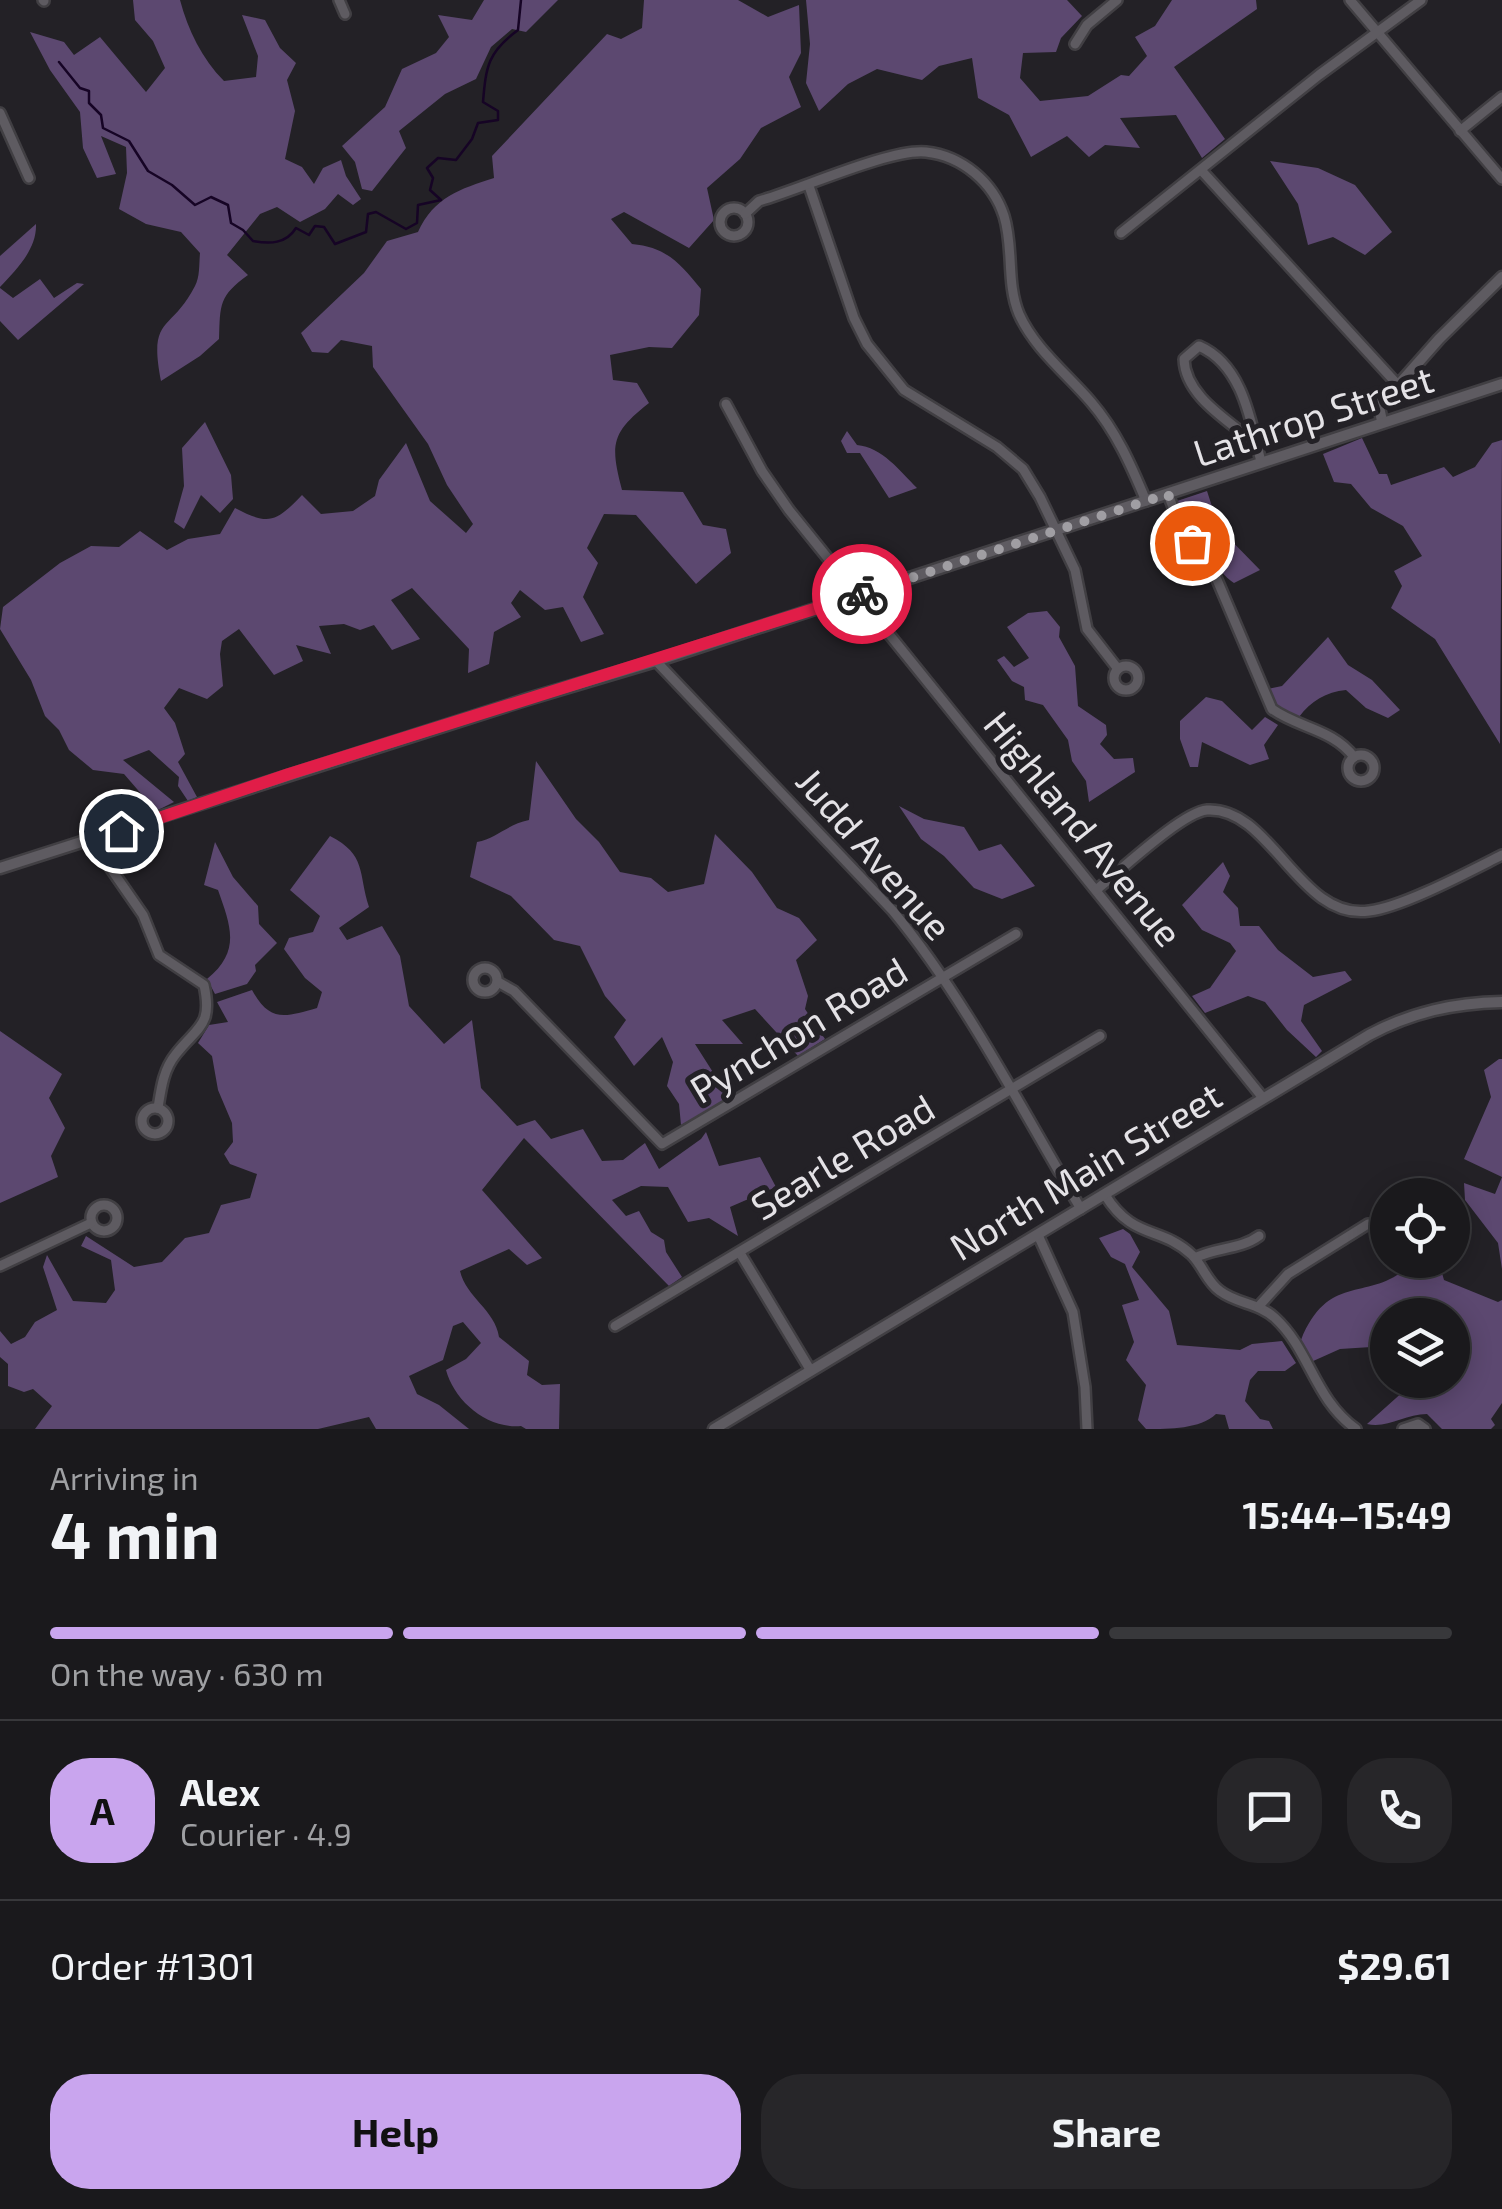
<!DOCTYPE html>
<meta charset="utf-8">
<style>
:root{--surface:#1a191c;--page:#272629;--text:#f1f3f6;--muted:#9fa0a3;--line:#38383b;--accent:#c9a5ee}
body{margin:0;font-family:"Exo 2",sans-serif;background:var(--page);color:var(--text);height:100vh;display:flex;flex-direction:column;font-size:38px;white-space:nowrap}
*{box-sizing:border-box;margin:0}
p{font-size:32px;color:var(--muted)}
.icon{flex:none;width:55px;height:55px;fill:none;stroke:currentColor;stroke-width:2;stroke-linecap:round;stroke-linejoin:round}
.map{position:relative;height:1429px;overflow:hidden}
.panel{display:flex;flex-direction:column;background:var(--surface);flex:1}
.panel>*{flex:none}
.buttons{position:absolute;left:1370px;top:1178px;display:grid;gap:20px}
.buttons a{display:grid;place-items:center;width:100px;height:100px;border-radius:50%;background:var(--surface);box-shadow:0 5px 25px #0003,0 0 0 2px var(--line);font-size:50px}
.pin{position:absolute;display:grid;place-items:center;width:85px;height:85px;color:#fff;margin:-42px;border:5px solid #fff;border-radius:50%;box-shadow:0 2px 10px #0007}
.courier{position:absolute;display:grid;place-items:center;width:100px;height:100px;margin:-50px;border:8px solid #e11d48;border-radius:50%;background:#fff;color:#222;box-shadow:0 2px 12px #0007}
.summary em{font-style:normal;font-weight:700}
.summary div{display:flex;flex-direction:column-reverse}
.summary{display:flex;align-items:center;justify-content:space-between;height:170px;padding:0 50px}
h1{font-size:65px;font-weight:700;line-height:75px}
.bar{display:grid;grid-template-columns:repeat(4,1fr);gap:15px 10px;align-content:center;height:120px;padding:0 50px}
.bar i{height:12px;border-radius:8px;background:var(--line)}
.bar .on{background:var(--accent)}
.bar p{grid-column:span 4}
.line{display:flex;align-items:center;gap:25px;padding:0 50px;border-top:2px solid var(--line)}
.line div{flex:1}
.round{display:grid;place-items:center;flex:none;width:105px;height:105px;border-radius:40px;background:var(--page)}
.button{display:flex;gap:20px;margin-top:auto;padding:20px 50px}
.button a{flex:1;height:115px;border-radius:40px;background:var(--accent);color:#111;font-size:40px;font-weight:700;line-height:115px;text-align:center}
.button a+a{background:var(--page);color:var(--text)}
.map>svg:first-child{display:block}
</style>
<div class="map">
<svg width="1502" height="1429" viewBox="0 0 1502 1429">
<rect width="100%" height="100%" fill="#232126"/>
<g fill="#5c4870">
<path d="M133,0H180C188,30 202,59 224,81L256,77L258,56L242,15L265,20L280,48L296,63L287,80L295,111L285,159L302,167L314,184L323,168L341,160L346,176L361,199L353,205L338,194L325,209L300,222L277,207L260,214L227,255L248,275C219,296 220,304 219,339L200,356L161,381C148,315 171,333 195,286C200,277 199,264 200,253L181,232L146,224L119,209L127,173L126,147L101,136L116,174L97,178L83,148L80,112L50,70L30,32L64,42L74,55L100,37L146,92L165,68L153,41L135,20Z"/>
<polygon points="484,0 558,0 526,32 512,29 491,47 476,79 445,94 399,131 406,148 372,191 362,189 355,162 342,146 385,107 402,69 436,53 449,37 438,15 472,20"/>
<path d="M644,0H738L768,17L799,5L801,53L789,77L801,107L761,128L740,159L707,188L714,220L689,248L624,212L611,219L632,244C666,247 680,263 701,289L699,315L672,348L649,347L610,355L613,380L637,383L649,403C611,433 610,444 622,490L683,492L703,525L726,529L731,553L696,584L636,515L604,514L587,548L598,563L583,597L604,634L581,642L563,607L545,610L520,590L511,603L521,617L494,632L489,664L468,673L469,649L412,588L391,600L420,639L392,650L374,625L360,630L344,624L319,626L331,654L296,645L303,661L274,675L239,629L222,641L220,654L223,686L207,699L179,688L164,708L175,723L185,754L178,762L197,797L188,801L178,786L179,777L149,750L123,760L174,802L156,811L124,774L93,770L69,750L59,730L45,716L31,680L0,629L3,607L60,563L91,546L119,547L140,531L167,550L188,539L220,534L235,508C269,526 276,522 302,495L321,514L353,511L375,496L379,480L406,443L430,501L466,533L473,524L447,485L428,444L373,367L372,346L341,340L328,353L312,352L301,333L364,273L387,241L418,232C434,197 460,189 494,178L492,156L607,34L621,39L642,28Z"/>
<polygon points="806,0 1067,0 1082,16 1061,38 1056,52 1023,53 1020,78 1040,101 1088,96 1121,75 1129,76 1147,56 1135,37 1155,26 1172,0 1256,0 1257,9 1174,67 1225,139 1202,158 1176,115 1120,118 1140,148 1105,145 1089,157 1067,136 1031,157 1009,115 978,98 972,58 939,66 922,80 877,69 848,84 819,111 806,83 810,44"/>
<polygon points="1270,161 1318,168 1355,185 1392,232 1365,255 1333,237 1308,245 1298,204"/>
<path d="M36,224C37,249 17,269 0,287V256Z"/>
<polygon points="40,279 54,298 77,283 84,284 18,340 0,321 0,288 13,298"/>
<polygon points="205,422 231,475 233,499 220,513 201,495 184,529 174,522 184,486 182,448"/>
<path d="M847,431L857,445C882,447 900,471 917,488L889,498L860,453H847L841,441Z"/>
<polygon points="1362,438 1379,474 1387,474 1391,485 1444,467 1453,477 1475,467 1492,443 1502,440 1500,744 1435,639 1391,608 1402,586 1394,571 1422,556 1403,526 1371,508 1351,484 1334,482 1323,454"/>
<path d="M1207,491L1219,528L1260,570L1234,583C1216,572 1187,522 1177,501Z"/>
<polygon points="1047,611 1060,627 1059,637 1075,666 1078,706 1106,725 1107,735 1100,744 1114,759 1133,758 1135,772 1089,802 1086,781 1072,761 1068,740 1043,705 1025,700 1024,687 1012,681 997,660 1004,656 1014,667 1029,658 1007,627 1028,613"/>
<path d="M1328,637L1348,665L1372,680L1400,710L1388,718L1366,708L1346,690C1326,692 1311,701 1299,717L1278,708L1267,689L1282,686Z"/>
<polygon points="1206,697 1222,701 1252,730 1265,717 1278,725 1264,745 1269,759 1250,765 1202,742 1198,767 1190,767 1180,739 1180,721"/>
<path d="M536,761L576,819L599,842L620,872L651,878L668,892L704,884L715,834L752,872L777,908L799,918L817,940L796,960L808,996L805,1009L825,1039L798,1056L755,1009L722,1020L743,1044H695L730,1099L681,1125L679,1104L667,1086L673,1062L662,1037L634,1066L614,1037L626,1020L605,996L580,946L554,940L511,896L470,877L477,842C497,838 508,824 529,820Z"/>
<polygon points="899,806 924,819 964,827 979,851 1001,844 1035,886 1002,899 974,888 944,856 921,839"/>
<path d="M330,836C367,855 358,873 369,907L339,928L347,940L382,926L400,956L409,1006L444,1044L472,1020L481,1088L517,1126L535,1120L551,1139L583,1129L602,1161L623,1160L645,1143L659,1169L701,1139L706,1132L719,1166L760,1157L776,1187L730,1207L738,1236L709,1218L688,1222L668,1187L641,1186L612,1200L626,1216L639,1211L651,1232L664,1240L666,1252L682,1277L669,1286L524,1138L482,1190L542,1258L527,1265L509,1249L460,1271C466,1297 495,1310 499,1337L529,1361L527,1375L542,1385L560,1384L559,1429H526L521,1426C486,1429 454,1400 446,1370L466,1359L481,1343L463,1322L453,1326L443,1360L409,1376L417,1394L439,1405L469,1429H376L369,1417L318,1429H35L52,1406L33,1389L24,1392L8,1386V1364L0,1357V1331L11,1344L25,1337L35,1322L57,1310L43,1267L47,1255L73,1301L106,1303L115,1290L111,1260L81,1246L86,1236L134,1267L162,1262L185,1238L209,1233L221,1205L250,1198L257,1174L230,1164L224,1154L233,1142L232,1123L218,1090L212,1056L198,1043L209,1025L228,1022L217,1002L252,990C270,1023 285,1017 317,1008L322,992L305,978L284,949L289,938L313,932L320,916L290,890Z"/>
<path d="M215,842L233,877L258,906L259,924L277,943L255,965L256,971L247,984L215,994L207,979C241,951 231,927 218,890L204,885Z"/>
<polygon points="1223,862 1230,876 1223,892 1238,908 1240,926 1259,926 1278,950 1313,977 1345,971 1352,980 1304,1005 1301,1021 1322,1051 1316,1057 1287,1030 1265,1002 1248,996 1205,1013 1192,996 1210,988 1236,951 1230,943 1202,930 1182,905"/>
<polygon points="0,1031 62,1074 49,1098 65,1128 51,1156 58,1177 0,1203"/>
<polygon points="1499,1059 1502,1059 1502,1269 1498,1243 1465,1200 1464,1183 1495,1194 1502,1177 1464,1159 1491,1097 1484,1070"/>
<path d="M1123,1229L1130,1234L1140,1252L1132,1267L1169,1311L1177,1345L1240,1350L1252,1344L1282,1341L1296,1363L1285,1371H1258L1250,1380L1245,1401L1260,1419L1269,1421L1273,1429H1229L1225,1415L1216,1414C1200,1429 1170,1429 1146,1429L1138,1420L1146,1385L1126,1360L1134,1342L1122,1305L1139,1300L1125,1264L1111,1257L1099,1238Z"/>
<path d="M1453,1257L1456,1262L1442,1273L1444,1280L1498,1302L1502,1300V1403L1491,1419L1495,1425L1491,1429H1442L1427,1414C1405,1414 1387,1429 1367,1424L1405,1390L1406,1380H1452V1315H1388L1387,1346L1340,1349L1311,1362L1301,1340C1329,1271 1369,1303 1409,1266L1406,1260H1452Z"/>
</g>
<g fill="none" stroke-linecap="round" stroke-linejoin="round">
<path stroke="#160425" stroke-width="2.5" d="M59,62L80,88L89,91V103L101,115L103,128L129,141L148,171L172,185L195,205L211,197L228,205L231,223L243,230L253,241C270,244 286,244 296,228L309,235L315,226L324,227L335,244L366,232L368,214L376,212L406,229L417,223L418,205L441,200L430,190L433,178L427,168L438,158L456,160L472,139L478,123L498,120V111L483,102C486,66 488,52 518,30L521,0"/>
<g stroke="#413f43" stroke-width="14">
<g id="minor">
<polyline points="43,0 44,1"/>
<polyline points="339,0 345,14"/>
<polyline points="1350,0 1502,179"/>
<polyline points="1075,44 1087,25 1117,0"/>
<polyline points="0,113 29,178"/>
<polyline points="1460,131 1502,97"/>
<polyline points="1201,170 1397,384"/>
<polyline points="809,186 854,318 867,344 904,390 997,447 1023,469 1040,497 1075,570 1087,629 1118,669"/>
<circle cx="734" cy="222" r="14"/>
<path d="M745,214L759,201C799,190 891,148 926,152C962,156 993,182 1004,216C1014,248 1006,283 1019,314C1034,348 1067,374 1091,402C1116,431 1131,465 1146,501"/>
<polyline points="1121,233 1319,75 1421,0"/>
<polyline points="726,404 762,471 789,510 1263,1098"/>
<path d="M1256,444C1230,421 1185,397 1184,359L1199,346C1243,365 1251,422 1261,462"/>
<path d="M1168,494L1182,531L1215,575L1272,709C1298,728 1333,729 1354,757"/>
<path d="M656,661L893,911C967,1001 1021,1109 1081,1209"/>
<circle cx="1126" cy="678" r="12"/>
<circle cx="1361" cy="768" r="13"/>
<path d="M91,840L143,915L159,955L204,985C213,1026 198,1026 176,1054C163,1070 161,1089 158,1108"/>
<path d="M1096,890C1119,872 1182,812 1207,810C1271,806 1299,921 1369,911C1403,907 1470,871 1502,855"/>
<circle cx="485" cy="980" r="12"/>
<polyline points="498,982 514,991 662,1144 1016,934"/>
<circle cx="155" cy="1121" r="13"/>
<path d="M1105,1195C1134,1241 1160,1225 1192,1255C1203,1266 1207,1282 1220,1291C1237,1304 1259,1303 1275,1318C1310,1350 1314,1399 1356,1429"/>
<circle cx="104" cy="1218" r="13"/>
<polyline points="1038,1235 1073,1312 1085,1387 1087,1429"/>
<polyline points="740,1253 811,1371"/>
<path d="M1195,1258C1215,1247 1240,1250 1259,1236"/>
<polyline points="0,1266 91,1223"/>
<polyline points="1259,1306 1288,1274 1368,1224"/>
<polyline points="615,1326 1100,1036"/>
<polyline points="1403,1429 1418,1424 1425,1429"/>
</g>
</g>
<g stroke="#413f43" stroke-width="15">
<g id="tertiary">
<polyline points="1382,421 1379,407 1439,339 1502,277"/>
<polyline points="0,868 528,699 656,661 1502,384"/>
<path d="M714,1429L1369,1035C1412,1012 1454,1003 1502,1002"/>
</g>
</g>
<use href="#minor" stroke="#5e5b61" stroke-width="9"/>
<use href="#tertiary" stroke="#5e5b61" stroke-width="10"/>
</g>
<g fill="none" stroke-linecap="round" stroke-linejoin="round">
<polyline stroke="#a09ea3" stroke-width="10" stroke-dasharray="0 18" points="862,594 1168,494 1182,530 1192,543"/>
<polyline stroke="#e11d48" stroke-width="12" points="121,831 289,774 862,594"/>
</g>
<g text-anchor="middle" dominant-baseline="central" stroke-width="10" stroke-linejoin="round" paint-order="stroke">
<g font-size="38" fill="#e4e2e6" stroke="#232126">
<text transform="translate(1313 415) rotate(-18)">Lathrop Street</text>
<text transform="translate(1084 828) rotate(51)">Highland Avenue</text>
<text transform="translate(875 853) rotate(49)">Judd Avenue</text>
<text transform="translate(798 1029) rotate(-31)">Pynchon Road</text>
<text transform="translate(842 1156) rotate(-31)">Searle Road</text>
<text transform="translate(1085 1170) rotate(-31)">North Main Street</text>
</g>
</g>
</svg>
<div class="buttons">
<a><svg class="icon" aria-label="locate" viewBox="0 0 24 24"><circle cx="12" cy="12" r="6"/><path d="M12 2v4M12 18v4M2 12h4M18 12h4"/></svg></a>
<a><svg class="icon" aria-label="layers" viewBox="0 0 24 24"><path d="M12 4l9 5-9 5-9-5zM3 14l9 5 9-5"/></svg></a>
</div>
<div class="pin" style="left:1192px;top:543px;background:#ea580c"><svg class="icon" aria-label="bag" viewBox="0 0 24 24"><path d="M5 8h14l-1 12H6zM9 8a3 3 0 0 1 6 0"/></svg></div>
<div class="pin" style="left:121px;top:831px;background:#1f2937"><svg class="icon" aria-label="home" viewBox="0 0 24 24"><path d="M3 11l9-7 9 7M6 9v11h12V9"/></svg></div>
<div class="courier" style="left:862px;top:594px"><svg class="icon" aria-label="bike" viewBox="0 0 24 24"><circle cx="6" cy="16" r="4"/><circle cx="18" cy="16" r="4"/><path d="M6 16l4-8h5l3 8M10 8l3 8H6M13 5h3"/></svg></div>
</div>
<section class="panel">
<div class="summary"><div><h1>4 min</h1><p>Arriving in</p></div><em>15:44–15:49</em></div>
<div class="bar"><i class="on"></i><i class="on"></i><i class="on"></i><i></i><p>On the way · 630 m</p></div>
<div class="line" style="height:180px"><b class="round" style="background:var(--accent);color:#111">A</b><div><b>Alex</b><p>Courier · 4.9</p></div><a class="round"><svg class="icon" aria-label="chat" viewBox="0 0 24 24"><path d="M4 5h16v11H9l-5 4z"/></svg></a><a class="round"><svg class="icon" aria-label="phone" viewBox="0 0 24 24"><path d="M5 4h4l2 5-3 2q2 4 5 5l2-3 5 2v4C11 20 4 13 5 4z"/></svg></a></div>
<div class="line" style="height:130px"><div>Order #1301</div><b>$29.61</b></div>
<div class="button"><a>Help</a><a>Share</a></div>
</section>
